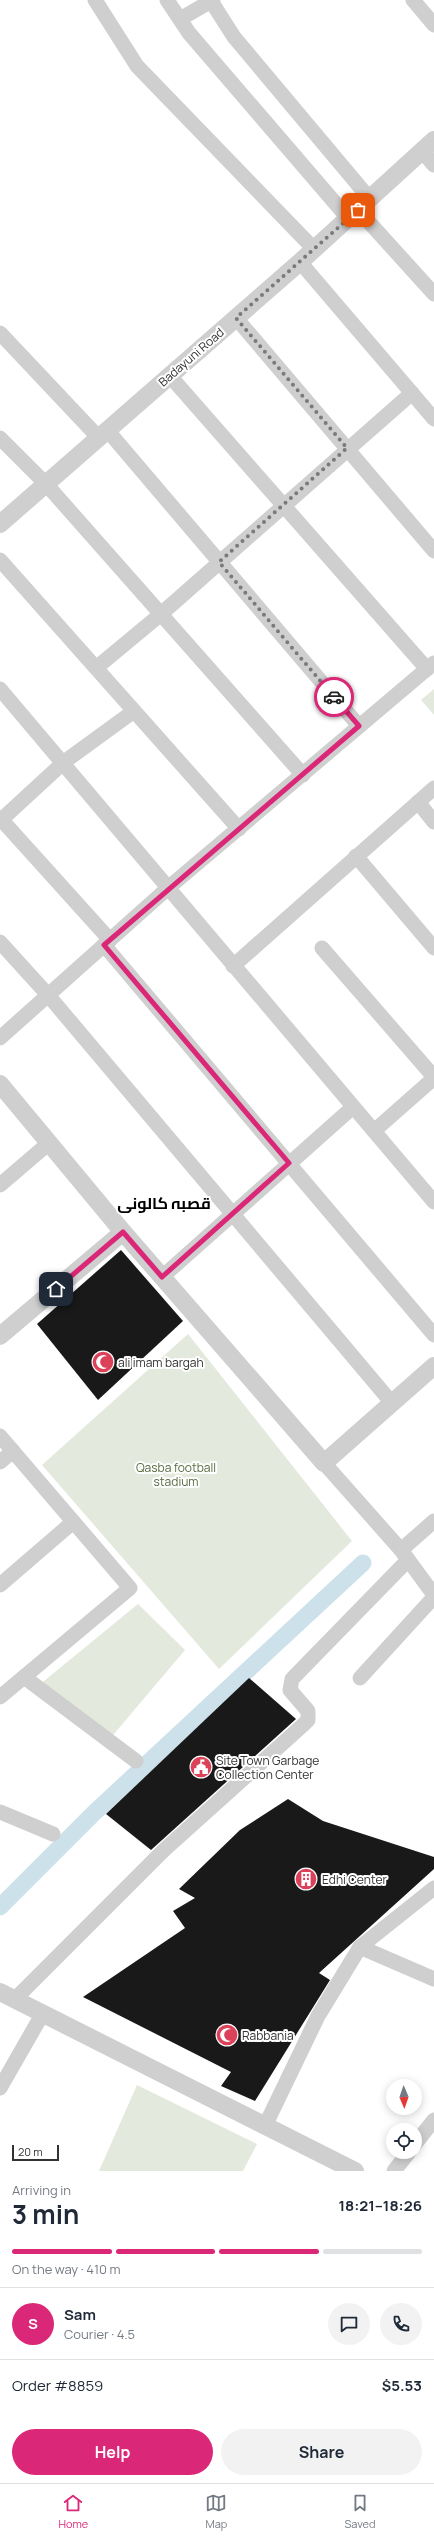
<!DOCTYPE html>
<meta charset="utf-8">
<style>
:root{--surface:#fff;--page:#f2f2f3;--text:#1f2937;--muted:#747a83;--line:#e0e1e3;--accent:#db2777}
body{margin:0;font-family:Manrope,Cairo,sans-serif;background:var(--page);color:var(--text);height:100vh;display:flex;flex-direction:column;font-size:15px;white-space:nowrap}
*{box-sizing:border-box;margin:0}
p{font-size:13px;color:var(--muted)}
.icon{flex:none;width:22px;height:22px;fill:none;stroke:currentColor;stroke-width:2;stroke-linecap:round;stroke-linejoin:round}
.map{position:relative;height:2171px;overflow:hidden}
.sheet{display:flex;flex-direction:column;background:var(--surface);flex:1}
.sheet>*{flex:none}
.needle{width:26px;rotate:178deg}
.buttons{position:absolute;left:386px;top:2079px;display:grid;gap:8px}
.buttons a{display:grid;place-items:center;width:36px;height:36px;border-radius:50%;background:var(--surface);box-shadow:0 2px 10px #0003;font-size:20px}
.scale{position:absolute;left:12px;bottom:10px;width:47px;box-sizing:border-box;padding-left:4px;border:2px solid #323232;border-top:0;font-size:11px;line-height:14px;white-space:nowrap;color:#323232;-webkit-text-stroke:3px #fff;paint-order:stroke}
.pin{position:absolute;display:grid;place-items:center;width:34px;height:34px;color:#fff;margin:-17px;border-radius:8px;box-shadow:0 2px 6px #0006}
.courier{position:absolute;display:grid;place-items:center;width:40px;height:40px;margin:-20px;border:3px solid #db2777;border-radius:50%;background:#fff;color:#222;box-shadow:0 1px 5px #0007}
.head em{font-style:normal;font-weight:700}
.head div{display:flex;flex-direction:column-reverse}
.head{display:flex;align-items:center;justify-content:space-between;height:68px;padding:0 12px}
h1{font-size:26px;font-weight:700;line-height:30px}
.bar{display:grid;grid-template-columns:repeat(4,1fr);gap:6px 4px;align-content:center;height:48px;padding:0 12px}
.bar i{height:5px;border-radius:3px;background:var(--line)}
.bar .current{background:var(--accent)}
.bar p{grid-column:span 4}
.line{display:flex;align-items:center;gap:10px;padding:0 12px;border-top:1px solid var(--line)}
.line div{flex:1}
.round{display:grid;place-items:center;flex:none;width:42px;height:42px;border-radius:21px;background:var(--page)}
.cta{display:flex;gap:8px;margin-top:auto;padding:8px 12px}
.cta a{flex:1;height:46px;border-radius:24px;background:var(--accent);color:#fff;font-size:16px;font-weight:700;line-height:46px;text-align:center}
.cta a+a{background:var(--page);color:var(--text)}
.menu{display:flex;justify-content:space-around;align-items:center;height:56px;border-top:1px solid var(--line);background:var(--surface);font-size:11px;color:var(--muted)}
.menu a{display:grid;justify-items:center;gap:2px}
.menu .current{color:var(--accent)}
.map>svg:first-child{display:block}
</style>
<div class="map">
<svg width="434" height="2171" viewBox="0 0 434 2171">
<rect width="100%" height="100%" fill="#fff"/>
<g fill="#e3e9dc">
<polygon points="434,689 434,715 421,700"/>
<polygon points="188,1334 352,1541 219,1669 42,1465"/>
<polygon points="138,1604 185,1650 108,1741 33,1690"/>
<polygon points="137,2085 257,2144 243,2171 99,2171"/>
</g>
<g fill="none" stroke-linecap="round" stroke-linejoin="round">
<polyline stroke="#cde1ea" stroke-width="17" points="0,1907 95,1812 363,1563"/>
</g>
<g fill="#191919">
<polygon points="121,1250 183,1321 98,1400 37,1324"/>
<polygon points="249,1678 296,1719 151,1850 106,1814"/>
<polygon points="288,1799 323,1821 434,1857 434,1869 319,1973 330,1980 255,2101 221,2086 231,2072 83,1997 185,1928 173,1911 195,1898 179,1889 240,1830"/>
</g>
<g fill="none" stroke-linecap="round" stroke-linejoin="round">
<g stroke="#cfcfcf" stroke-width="15">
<polyline points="95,0 137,66 314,249"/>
<polyline points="167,0 189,33 348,218"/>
<polyline points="413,0 434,25"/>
<polyline points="211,1 234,37 370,199"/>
<polyline points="180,19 213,0"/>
<polyline points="422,151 434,165"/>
<polyline points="358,210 434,294"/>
<polyline points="300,262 434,419"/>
<polyline points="236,318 434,551"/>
<polyline points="0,333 99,438"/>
<polyline points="170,376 427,669"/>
<polyline points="108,431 359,726"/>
<polyline points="0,438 46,484 303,775"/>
<polyline points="0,560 239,829"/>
<polyline points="96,668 161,614 412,393"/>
<polyline points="0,689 434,1202"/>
<polyline points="418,802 434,822"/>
<polyline points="0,818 110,940"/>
<polyline points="0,821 64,762 134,711"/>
<polyline points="356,856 434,948"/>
<polyline points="0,942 48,995 392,1403"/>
<polyline points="104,945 434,1335"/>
<polyline points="322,948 434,1077"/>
<polyline points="233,966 434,788"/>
<polyline points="0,1038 168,888 434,663"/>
<polyline points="374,1131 434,1078"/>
<polyline points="0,1185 49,1143"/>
<polyline points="162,1277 353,1107"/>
<polyline points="0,1436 130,1588 0,1697"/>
<polyline points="0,1462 13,1451"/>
<polyline points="324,1463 401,1550 434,1595"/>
<polyline points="401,1550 434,1521"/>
<polyline points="0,1585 73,1522"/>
<polyline points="24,1677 136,1761"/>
<polyline points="360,1678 434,1597"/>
<polyline points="0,1812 53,1834"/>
<polyline points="360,1947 434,1979"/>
<polyline points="15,1999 164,1850 303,1725 308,1720 308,1711 290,1690 292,1679 408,1560"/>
<polyline points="0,2088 43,2013"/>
<polyline points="265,2126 318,2016 360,1947 434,1888"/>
<polyline points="415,2144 434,2120"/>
<polyline points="394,2171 409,2152"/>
</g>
<g stroke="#cfcfcf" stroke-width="18">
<polyline points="0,524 300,262 434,140"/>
<polyline points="0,1084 123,1232 324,1463 434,1366"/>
<polyline points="0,1336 123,1232"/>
<polyline points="0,1992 355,2171"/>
</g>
</g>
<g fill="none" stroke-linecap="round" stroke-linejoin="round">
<polyline stroke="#7a7a7a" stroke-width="4" stroke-dasharray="0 7.2" points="334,697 219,562 347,448 236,318 358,210"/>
<polyline stroke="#db2777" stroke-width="5" points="56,1289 123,1232 162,1277 289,1163 104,945 359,726 334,697"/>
</g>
<defs>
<g id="mosque-disc" transform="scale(1.15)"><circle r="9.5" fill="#db425a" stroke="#fff"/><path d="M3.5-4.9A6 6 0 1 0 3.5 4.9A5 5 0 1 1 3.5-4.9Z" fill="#fff"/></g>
<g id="civic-disc" transform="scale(1.15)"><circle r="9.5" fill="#db425a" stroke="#fff"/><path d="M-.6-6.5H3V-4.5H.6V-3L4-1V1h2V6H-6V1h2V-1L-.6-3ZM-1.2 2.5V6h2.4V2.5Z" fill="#fff"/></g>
<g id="building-disc" transform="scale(1.15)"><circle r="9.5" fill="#db425a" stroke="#fff"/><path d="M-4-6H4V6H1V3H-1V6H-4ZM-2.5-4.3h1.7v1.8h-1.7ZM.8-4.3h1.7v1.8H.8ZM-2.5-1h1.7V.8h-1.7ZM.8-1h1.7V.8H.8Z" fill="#fff"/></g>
</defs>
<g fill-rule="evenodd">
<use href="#mosque-disc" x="103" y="1362"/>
<use href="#civic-disc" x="201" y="1767"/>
<use href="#building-disc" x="306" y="1879"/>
<use href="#mosque-disc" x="227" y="2035"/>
</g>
<g text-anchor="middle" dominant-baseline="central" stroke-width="4" stroke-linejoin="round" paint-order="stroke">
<g font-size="12" fill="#323232" stroke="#fff">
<text transform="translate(191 357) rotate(-41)">Badayuni Road</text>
</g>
<g font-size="12" fill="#323232" stroke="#fff" text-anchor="start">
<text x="118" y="1362">ali imam bargah</text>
<text x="216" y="1760">Site Town Garbage<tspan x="216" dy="14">Collection Center</tspan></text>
<text x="322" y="1879">Edhi Center</text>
<text x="242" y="2035">Rabbania</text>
</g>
<g font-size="12" fill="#596c41" stroke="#fff">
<text x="176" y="1467">Qasba football<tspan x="176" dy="14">stadium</tspan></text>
</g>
<g font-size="16" font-weight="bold" fill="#000" stroke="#fff">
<text x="164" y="1203">قصبہ کالونی</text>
</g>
</g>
</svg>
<div class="buttons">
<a><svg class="needle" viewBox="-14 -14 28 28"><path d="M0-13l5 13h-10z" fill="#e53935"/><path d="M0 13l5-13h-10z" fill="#747a83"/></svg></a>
<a><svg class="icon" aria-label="locate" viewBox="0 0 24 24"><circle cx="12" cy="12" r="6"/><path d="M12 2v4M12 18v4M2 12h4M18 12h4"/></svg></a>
</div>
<div class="scale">20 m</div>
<div class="pin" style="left:358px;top:210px;background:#ea580c"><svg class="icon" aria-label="bag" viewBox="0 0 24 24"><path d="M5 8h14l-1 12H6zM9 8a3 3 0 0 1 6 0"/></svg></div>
<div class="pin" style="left:56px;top:1289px;background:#1f2937"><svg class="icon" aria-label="home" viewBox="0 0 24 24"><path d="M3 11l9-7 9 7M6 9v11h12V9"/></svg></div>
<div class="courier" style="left:334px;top:697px"><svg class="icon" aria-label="car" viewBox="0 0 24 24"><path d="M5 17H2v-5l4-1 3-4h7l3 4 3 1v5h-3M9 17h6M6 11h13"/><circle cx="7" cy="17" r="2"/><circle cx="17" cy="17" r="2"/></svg></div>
</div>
<section class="sheet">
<div class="head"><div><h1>3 min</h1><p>Arriving in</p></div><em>18:21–18:26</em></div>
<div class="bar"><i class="current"></i><i class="current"></i><i class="current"></i><i></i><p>On the way · 410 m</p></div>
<div class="line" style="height:72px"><b class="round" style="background:var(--accent);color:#fff">S</b><div><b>Sam</b><p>Courier · 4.5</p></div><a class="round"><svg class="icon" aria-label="chat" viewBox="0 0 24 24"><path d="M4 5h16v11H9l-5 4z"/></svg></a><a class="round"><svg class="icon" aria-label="phone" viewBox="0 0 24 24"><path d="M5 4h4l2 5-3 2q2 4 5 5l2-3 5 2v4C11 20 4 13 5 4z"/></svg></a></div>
<div class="line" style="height:52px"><div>Order #8859</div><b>$5.53</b></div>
<div class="cta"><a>Help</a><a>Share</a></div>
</section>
<nav class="menu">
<a class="current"><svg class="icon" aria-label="home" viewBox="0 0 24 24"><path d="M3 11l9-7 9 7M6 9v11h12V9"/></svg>Home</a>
<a><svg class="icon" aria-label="map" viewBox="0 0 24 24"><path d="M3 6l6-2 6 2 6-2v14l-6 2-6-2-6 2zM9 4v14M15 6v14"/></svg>Map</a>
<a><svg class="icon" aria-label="saved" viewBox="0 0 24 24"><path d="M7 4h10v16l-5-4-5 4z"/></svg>Saved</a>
</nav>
